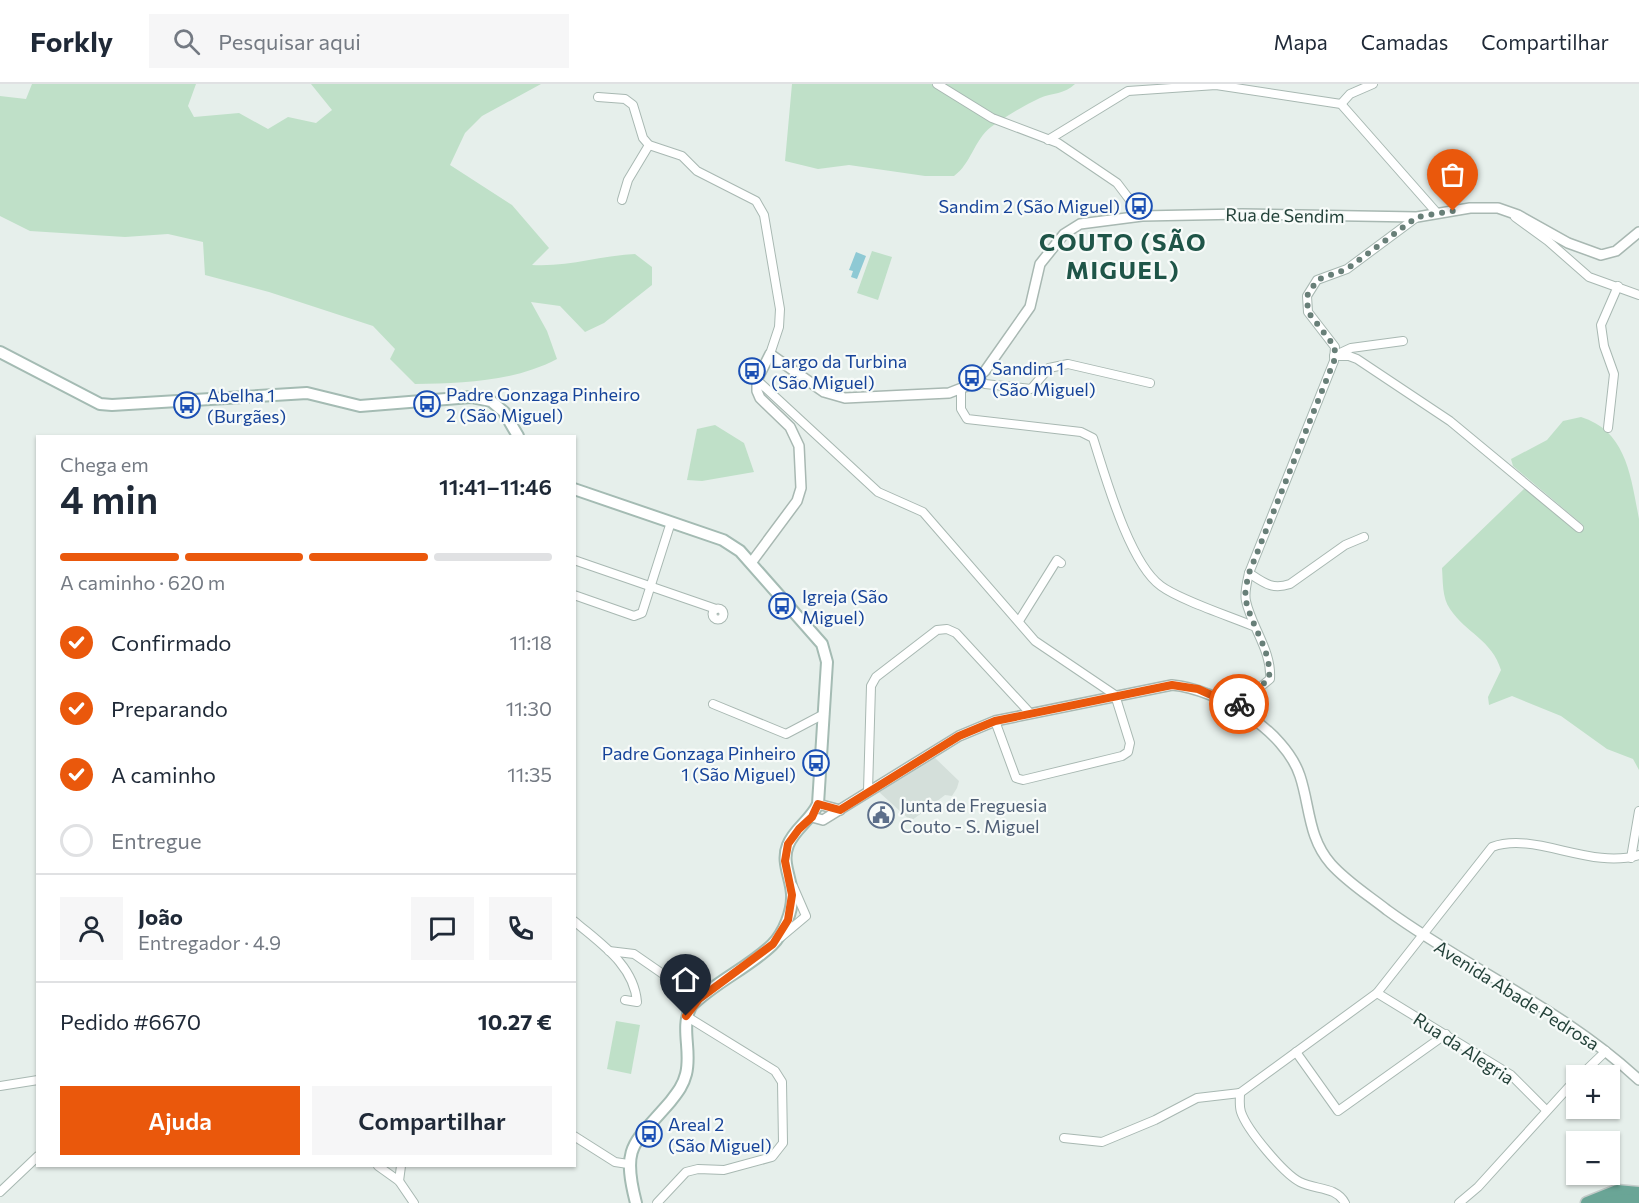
<!DOCTYPE html>
<html lang="pt">
<meta charset="utf-8">
<style>
:root{--surface:#fff;--page:#f6f6f7;--text:#1f2937;--muted:#747a83;--line:#e0e1e3;--accent:#ea580c}
body{margin:0;font-family:Commissioner,sans-serif;background:var(--page);color:var(--text);height:100vh;display:flex;flex-direction:column;font-size:22px;white-space:nowrap}
*{box-sizing:border-box;margin:0}
p{font-size:20px;color:var(--muted)}
.icon{flex:none;width:33px;height:33px;fill:none;stroke:currentColor;stroke-width:2;stroke-linecap:round;stroke-linejoin:round}
.map{position:relative;flex:1;overflow:hidden}
.drawer{position:absolute;left:36px;top:351px;width:540px;height:732px;display:flex;flex-direction:column;background:var(--surface);border-radius:0px;box-shadow:0 2px 4px #0004}
.drawer>*{flex:none}
.controls{position:absolute;left:1566px;top:981px;display:grid;gap:12px}
.controls a{display:grid;place-items:center;width:54px;height:54px;border-radius:0px;background:var(--surface);box-shadow:0 2px 4px #0004;font-size:30px}
.pin{position:absolute;display:grid;place-items:center;width:51px;height:51px;color:#fff;margin:-62px -26px;border-radius:50% 50% 50% 0;rotate:-45deg;box-shadow:0 0 6px #0007}
.pin .icon{rotate:45deg}
.courier{position:absolute;display:grid;place-items:center;width:60px;height:60px;margin:-30px;border:4px solid #ea580c;border-radius:50%;background:#fff;color:#222;box-shadow:0 2px 8px #0007}
.headline em{font-style:normal;font-weight:600}
.headline div{display:flex;flex-direction:column-reverse}
.headline{display:flex;align-items:center;justify-content:space-between;height:102px;padding:0 24px}
h1{font-size:39px;font-weight:600;line-height:45px}
.bar{display:grid;grid-template-columns:repeat(4,1fr);gap:9px 6px;align-content:center;height:72px;padding:0 24px}
.bar i{height:8px;border-radius:4px;background:var(--line)}
.bar .selected{background:var(--accent)}
.bar p{grid-column:span 4}
.line{display:flex;align-items:center;gap:15px;padding:0 24px;border-top:2px solid var(--line)}
.line div{flex:1}
.round{display:grid;place-items:center;flex:none;width:63px;height:63px;border-radius:0px;background:var(--page)}
ol{padding:0 24px;list-style:none}
li{display:flex;align-items:center;gap:18px;height:66px}
li p{margin-inline-start:auto}
li .icon{padding:6px;border-radius:50%;background:var(--accent);color:#fff;stroke-width:4}
li:last-child{color:var(--muted)}
li i{width:33px;height:33px;border:3px solid var(--line);border-radius:50%}
.primary-button{display:flex;gap:12px;margin-top:auto;padding:12px 24px}
.primary-button a{flex:1;height:69px;border-radius:0px;background:var(--accent);color:#fff;font-size:24px;font-weight:600;line-height:69px;text-align:center}
.primary-button a+a{background:var(--page);color:var(--text)}
header{display:flex;align-items:center;gap:36px;box-sizing:border-box;height:84px;padding:0 30px;background:var(--surface);border-bottom:2px solid var(--line)}
header strong{font-size:28px}
nav{display:flex;gap:33px;margin-inline-start:auto;font-size:21px}
.search{width:420px;height:54px;background:var(--page);display:flex;align-items:center;gap:15px;box-sizing:border-box;padding:0 21px;border-radius:0px;color:var(--muted);font-size:22px}
.map>svg:first-child{display:block}
</style>
<header>
<strong>Forkly</strong>
<div class="search"><svg class="icon" aria-label="search" viewBox="0 0 24 24"><circle cx="10" cy="10" r="6"/><path d="M15 15l6 6"/></svg>Pesquisar aqui</div>
<nav><a>Mapa</a><a>Camadas</a><a>Compartilhar</a></nav>
</header>
<div class="map">
<svg width="1639" height="1119" viewBox="0 0 1639 1119">
<rect width="100%" height="100%" fill="#e6efeb"/>
<polygon fill="#d4dfda" points="934,673 959,697 957,704 952,712 945,711 911,737 879,708"/>
<g fill="#bfe0c8">
<path d="M32,0H196L188,22L194,33L239,29L268,45L288,33L316,39L332,26L311,0H541L482,32L465,49L450,81L512,121L549,164L532,181C569,183 598,172 635,170L652,183V201L604,239L585,248L560,222L531,218L547,247L557,275C513,298 463,299 415,300L390,275L395,265L373,242L269,208L205,191L203,158L168,150L125,153L30,147L0,132V12L26,15Z"/>
<path d="M792,0H1075C1065,10 1052,9 1040,14C1023,22 1006,32 991,43C974,56 971,80 954,92H925L849,81L818,85L785,77Z"/>
<polygon points="872,167 892,173 878,216 857,209"/>
<path d="M1581,333C1627,347 1631,394 1639,435V686L1633,675L1607,665L1561,632L1512,612L1489,621L1488,613L1501,586C1492,556 1466,549 1450,525C1442,514 1443,497 1442,484L1525,404L1580,448L1583,441L1513,382L1511,375L1547,356L1563,337Z"/>
<polygon points="715,341 744,359 754,388 702,397 687,396 697,345"/>
<polygon points="616,937 640,941 631,990 607,985"/>
</g>
<polygon fill="#8ec9d4" points="856,168 866,172 857,195 851,193 853,187 849,186"/>
<g fill="none" stroke-linecap="round" stroke-linejoin="round">
<g stroke="#a8b8b2" stroke-width="10">
<g id="minor">
<polyline points="937,0 992,34 1058,59 1117,99 1142,132"/>
<polyline points="598,13 625,15 633,21 643,54 649,61 682,72 697,87 756,117 764,131 780,225 779,243 770,270"/>
<polyline points="1341,20 1350,10 1373,0"/>
<polyline points="1048,56 1128,7 1216,1 1341,20 1437,129"/>
<polyline points="622,116 628,96 649,61"/>
<polyline points="1515,133 1548,157 1589,193 1639,211"/>
<polyline points="1338,270 1351,264 1403,257"/>
<polyline points="1334,272 1349,272 1357,275 1450,337 1579,444"/>
<polyline points="979,294 985,300 1031,305 1049,284 1068,280 1150,299"/>
<polyline points="757,296 878,408 923,428 1035,557 1115,611 1130,659 1128,668 1122,672 1023,696 1016,694 995,637"/>
<path d="M961,305V325L967,335L1081,348L1093,354C1105,391 1129,479 1161,502C1180,516 1229,532 1253,542"/>
<polyline points="1608,344 1614,290 1604,262 1601,241 1618,202"/>
<polyline points="574,476 716,525"/>
<path d="M1249,489C1264,499 1272,506 1290,500L1345,461L1364,453"/>
<polyline points="574,511 634,532 642,529 671,438"/>
<circle cx="718" cy="530" r="5.5"/>
<polyline points="1019,537 1057,476 1061,479"/>
<polyline points="713,620 786,650 824,630"/>
<path d="M1236,623L1270,595C1272,567 1252,544 1246,517C1244,509 1247,498 1249,489L1334,277L1335,263L1308,228L1307,212L1317,196L1347,185L1417,133"/>
<polyline points="868,707 871,602 876,593 937,546 947,545 956,549 1030,629"/>
<polyline points="1631,774 1639,727"/>
<path d="M574,837C601,860 634,881 637,918L625,916"/>
<polyline points="781,853 806,832 793,802"/>
<polyline points="609,867 634,870 699,915"/>
<polyline points="1377,909 1511,991 1546,1026"/>
<polyline points="1296,968 1338,1027 1446,950"/>
<polyline points="1580,992 1606,967"/>
<polyline points="0,1002 38,996"/>
<path d="M1240,1009L1377,909L1492,763C1535,747 1590,786 1639,771"/>
<path d="M1240,1009C1240,1016 1239,1022 1241,1028C1247,1046 1284,1090 1300,1098C1315,1106 1336,1102 1345,1119"/>
<polyline points="574,1052 615,1078 628,1080"/>
<polyline points="1064,1054 1102,1058 1155,1036 1197,1014 1240,1009"/>
<polyline points="378,1082 399,1097 414,1119"/>
<polyline points="399,1097 401,1082"/>
<polyline points="0,1108 38,1072"/>
<polyline points="657,1119 686,1088 698,1085 724,1086 772,1073 783,1059 782,998 775,987 686,932"/>
<polyline points="1459,1119 1478,1103 1576,995"/>
</g>
</g>
<g stroke="#a8b8b2" stroke-width="12">
<g id="tertiary">
<polyline points="751,479 797,417 801,404 799,362 790,343 760,314 757,307 757,296 770,270 824,308 845,314 949,309 967,302 985,287 1030,223 1040,180 1064,150 1080,140 1142,132 1242,130 1417,133 1470,124 1498,124 1518,131 1568,159 1601,171 1616,167 1639,148"/>
<polyline points="818,720 840,726"/>
<path d="M812,733L823,736L959,652L995,637L1172,601C1217,605 1285,646 1300,692C1310,722 1308,754 1331,780C1347,798 1368,811 1387,826C1468,885 1566,927 1639,996"/>
</g>
</g>
<g stroke="#a4bbb3" stroke-width="14">
<g id="secondary">
<polyline points="0,268 100,320 112,321 307,309 360,322 471,313 491,317 504,328 518,352"/>
<path d="M574,405L723,456L740,467L822,560L827,578L818,720C811,736 794,745 788,761C781,778 791,793 792,810C793,827 784,849 772,861C748,884 715,898 691,922C680,944 692,967 686,990C683,1002 677,1009 670,1018C634,1060 621,1061 636,1119"/>
</g>
</g>
<g stroke="#c2cac8" stroke-width="15">
<g id="primary">
<polyline points="1587,1119 1617,1107 1639,1109"/>
<polyline points="1607,1119 1626,1116 1639,1118"/>
</g>
</g>
<use href="#minor" stroke="#fff" stroke-width="8"/>
<use href="#tertiary" stroke="#fff" stroke-width="9"/>
<use href="#secondary" stroke="#fff" stroke-width="10"/>
<use href="#primary" stroke="#6aa596" stroke-width="12"/>
</g>
<g fill="none" stroke-linecap="round" stroke-linejoin="round">
<path stroke="#687f78" stroke-width="6" stroke-dasharray="0 10.8" d="M1239,620L1269,595C1272,567 1252,544 1246,517C1244,509 1247,498 1249,489L1334,277L1335,263L1308,228L1307,212L1317,196L1347,185L1417,133L1453,127"/>
<polyline stroke="#ea580c" stroke-width="8" points="686,932 699,915 773,860 788,836 792,811 785,777 788,760 799,745 812,733 818,720 840,726 959,652 995,637 1172,601 1198,605 1236,622 1239,620"/>
</g>
<defs>
<g id="bus-ring" transform="scale(1.35)"><circle r="9.5" fill="#f7fbf9" stroke="#1a4fb4" stroke-width="1.5"/><path d="M-5-6H5V4H4V6H2V4H-2V6H-4V4H-5ZM-3.5-4V0h7V-4ZM-3.5 1.2v1.5H-2V1.2ZM2 1.2v1.5H3.5V1.2Z" fill="#1a4fb4"/></g>
<g id="civic-ring" transform="scale(1.35)"><circle r="9.5" fill="#f7fbf9" stroke="#5c6f8a" stroke-width="1.5"/><path d="M-.6-6.5H3V-4.5H.6V-3L4-1V1h2V6H-6V1h2V-1L-.6-3ZM-1.2 2.5V6h2.4V2.5Z" fill="#5c6f8a"/></g>
</defs>
<g fill-rule="evenodd">
<use href="#bus-ring" x="1139" y="122"/>
<use href="#bus-ring" x="752" y="287"/>
<use href="#bus-ring" x="972" y="294"/>
<use href="#bus-ring" x="427" y="320"/>
<use href="#bus-ring" x="187" y="321"/>
<use href="#bus-ring" x="782" y="522"/>
<use href="#bus-ring" x="816" y="679"/>
<use href="#civic-ring" x="881" y="731"/>
<use href="#bus-ring" x="649" y="1050"/>
</g>
<g text-anchor="middle" dominant-baseline="central" stroke-width="4.5" stroke-linejoin="round" paint-order="stroke">
<g font-size="18" fill="#164399" stroke="#f7fbf9" text-anchor="start">
<text x="1120" y="122" text-anchor="end">Sandim 2 (São Miguel)</text>
<text x="771" y="277">Largo da Turbina<tspan x="771" dy="21">(São Miguel)</tspan></text>
<text x="992" y="284">Sandim 1<tspan x="992" dy="21">(São Miguel)</tspan></text>
<text x="446" y="310">Padre Gonzaga Pinheiro<tspan x="446" dy="21">2 (São Miguel)</tspan></text>
<text x="207" y="311">Abelha 1<tspan x="207" dy="21">(Burgães)</tspan></text>
<text x="802" y="512">Igreja (São<tspan x="802" dy="21">Miguel)</tspan></text>
<text x="796" y="669" text-anchor="end">Padre Gonzaga Pinheiro<tspan x="796" dy="21">1 (São Miguel)</tspan></text>
<text x="668" y="1040">Areal 2<tspan x="668" dy="21">(São Miguel)</tspan></text>
</g>
<g font-size="18" fill="#24423a" stroke="#f7fbf9">
<text transform="translate(1285 131) rotate(1)">Rua de Sendim</text>
<text transform="translate(1517 911) rotate(32)">Avenida Abade Pedrosa</text>
<text transform="translate(1464 964) rotate(33)">Rua da Alegria</text>
</g>
<g font-size="18" fill="#4e5e75" stroke="#f7fbf9" text-anchor="start">
<text x="900" y="721">Junta de Freguesia<tspan x="900" dy="21">Couto - S. Miguel</tspan></text>
</g>
<g font-size="24" font-weight="bold" letter-spacing="1.5" fill="#1f5548" stroke="#f7fbf9">
<text x="1123" y="157">COUTO (SÃO<tspan x="1123" dy="28">MIGUEL)</tspan></text>
</g>
</g>
</svg>
<div class="controls">
<a>+</a>
<a>−</a>
</div>
<div class="pin" style="left:1453px;top:127px;background:#ea580c"><svg class="icon" aria-label="bag" viewBox="0 0 24 24"><path d="M5 8h14l-1 12H6zM9 8a3 3 0 0 1 6 0"/></svg></div>
<div class="pin" style="left:686px;top:932px;background:#1f2937"><svg class="icon" aria-label="home" viewBox="0 0 24 24"><path d="M3 11l9-7 9 7M6 9v11h12V9"/></svg></div>
<div class="courier" style="left:1239px;top:620px"><svg class="icon" aria-label="bike" viewBox="0 0 24 24"><circle cx="6" cy="16" r="4"/><circle cx="18" cy="16" r="4"/><path d="M6 16l4-8h5l3 8M10 8l3 8H6M13 5h3"/></svg></div>
<section class="drawer">
<div class="headline"><div><h1>4 min</h1><p>Chega em</p></div><em>11:41–11:46</em></div>
<div class="bar"><i class="selected"></i><i class="selected"></i><i class="selected"></i><i></i><p>A caminho · 620 m</p></div>
<ol>
<li><svg class="icon" aria-label="check" viewBox="0 0 24 24"><path d="M5 12l5 5 9-10"/></svg>Confirmado<p>11:18</p></li>
<li><svg class="icon" aria-label="check" viewBox="0 0 24 24"><path d="M5 12l5 5 9-10"/></svg>Preparando<p>11:30</p></li>
<li><svg class="icon" aria-label="check" viewBox="0 0 24 24"><path d="M5 12l5 5 9-10"/></svg>A caminho<p>11:35</p></li>
<li><i></i>Entregue</li>
</ol>
<div class="line" style="height:108px"><a class="round"><svg class="icon" aria-label="person" viewBox="0 0 24 24"><circle cx="12" cy="8" r="4"/><path d="M4 21q1-7 8-7t8 7"/></svg></a><div><b>João</b><p>Entregador · 4.9</p></div><a class="round"><svg class="icon" aria-label="chat" viewBox="0 0 24 24"><path d="M4 5h16v11H9l-5 4z"/></svg></a><a class="round"><svg class="icon" aria-label="phone" viewBox="0 0 24 24"><path d="M5 4h4l2 5-3 2q2 4 5 5l2-3 5 2v4C11 20 4 13 5 4z"/></svg></a></div>
<div class="line" style="height:78px"><div>Pedido #6670</div><b>10.27 €</b></div>
<div class="primary-button"><a>Ajuda</a><a>Compartilhar</a></div>
</section>
</div>
